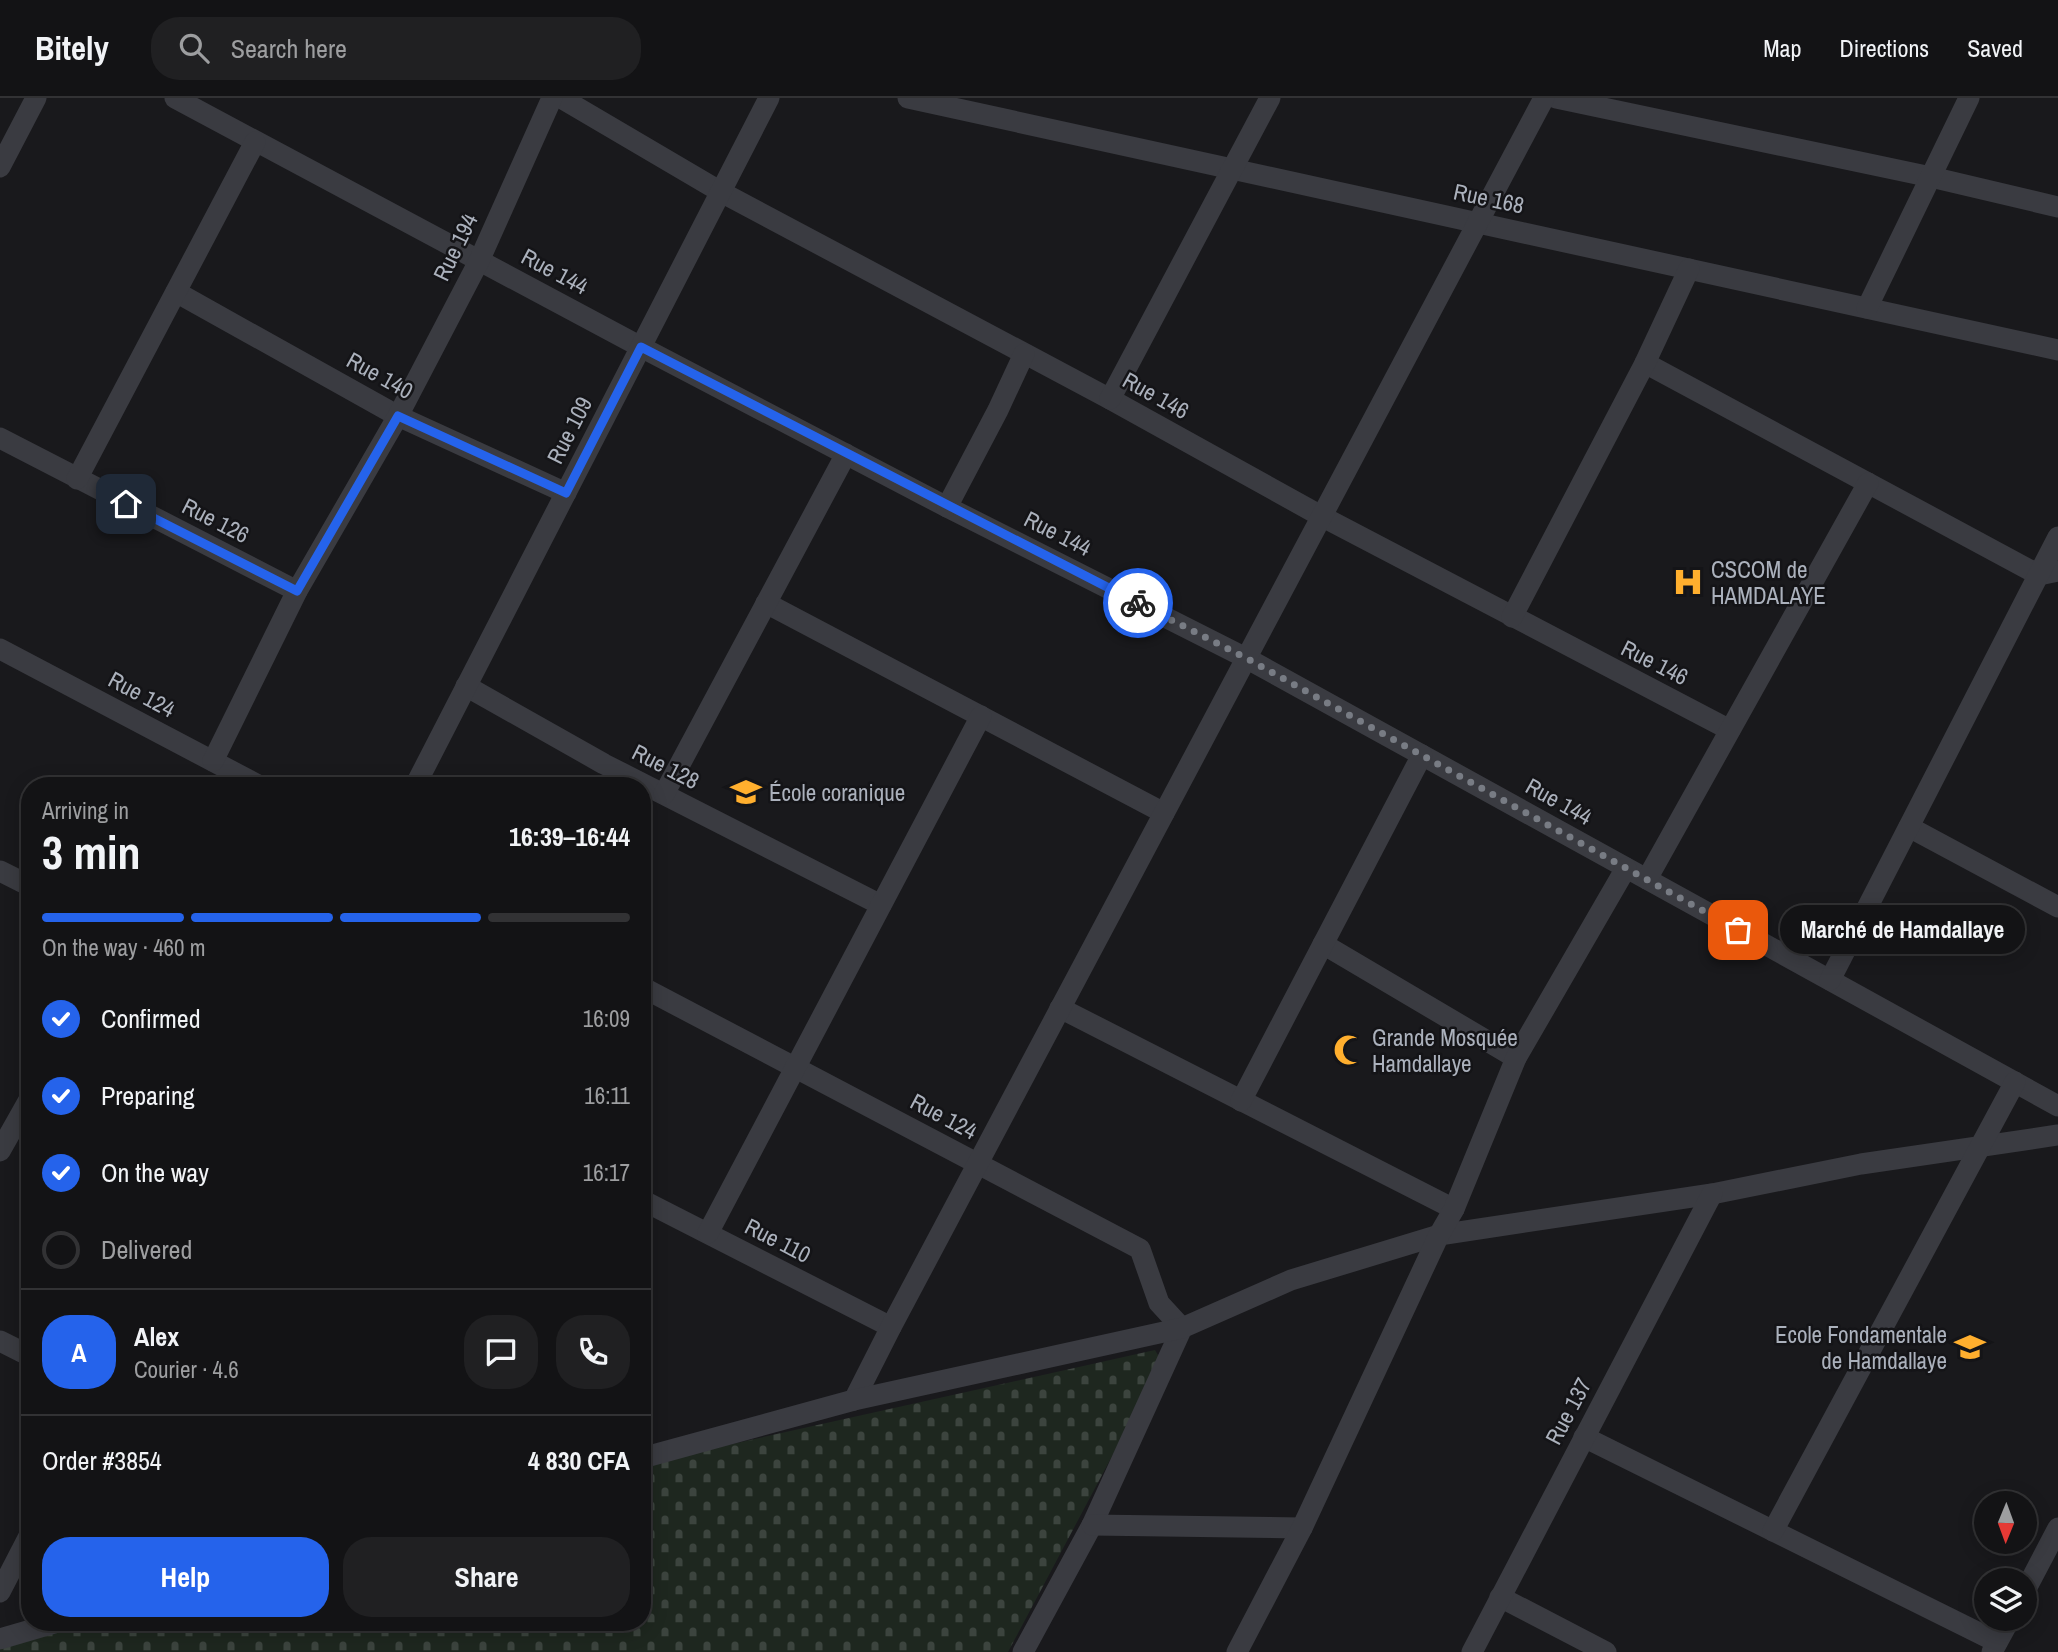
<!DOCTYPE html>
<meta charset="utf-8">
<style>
:root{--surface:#131315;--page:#202022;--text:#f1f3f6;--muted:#9d9ea0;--line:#323234;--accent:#2563eb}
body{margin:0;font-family:"Archivo Narrow",sans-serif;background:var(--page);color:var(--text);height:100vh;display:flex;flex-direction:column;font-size:26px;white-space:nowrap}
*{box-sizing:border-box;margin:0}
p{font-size:23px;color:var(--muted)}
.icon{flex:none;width:38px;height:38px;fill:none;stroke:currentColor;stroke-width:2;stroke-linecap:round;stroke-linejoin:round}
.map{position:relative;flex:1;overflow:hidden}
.side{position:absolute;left:21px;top:679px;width:630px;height:854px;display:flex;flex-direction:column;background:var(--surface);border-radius:28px;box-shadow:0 4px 18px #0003,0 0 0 2px var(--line)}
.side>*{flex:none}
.needle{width:46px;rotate:181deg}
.controls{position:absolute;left:1974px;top:1393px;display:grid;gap:14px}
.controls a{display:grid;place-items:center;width:63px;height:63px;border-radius:50%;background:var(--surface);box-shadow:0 4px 18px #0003,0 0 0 2px var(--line);font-size:35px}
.pin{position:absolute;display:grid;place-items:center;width:60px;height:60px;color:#fff;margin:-30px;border-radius:14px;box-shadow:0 4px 10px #0006}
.courier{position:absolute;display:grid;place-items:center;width:70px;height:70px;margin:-35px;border:5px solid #2563eb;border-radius:50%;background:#fff;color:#222;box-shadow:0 2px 9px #0007}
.bubble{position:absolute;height:49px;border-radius:24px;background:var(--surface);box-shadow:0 4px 18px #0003,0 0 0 2px var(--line);font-size:23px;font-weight:700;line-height:49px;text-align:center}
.summary em{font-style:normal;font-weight:700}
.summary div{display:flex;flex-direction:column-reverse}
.summary{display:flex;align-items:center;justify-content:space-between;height:119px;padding:0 21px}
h1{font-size:46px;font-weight:700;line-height:52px}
.bar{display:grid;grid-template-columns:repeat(4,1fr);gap:10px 7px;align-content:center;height:84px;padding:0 21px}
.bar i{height:9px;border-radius:5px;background:var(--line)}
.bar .on{background:var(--accent)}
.bar p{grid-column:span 4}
.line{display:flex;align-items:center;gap:18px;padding:0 21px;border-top:2px solid var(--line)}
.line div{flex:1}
.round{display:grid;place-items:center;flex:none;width:74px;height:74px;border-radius:28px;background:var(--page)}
ol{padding:0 21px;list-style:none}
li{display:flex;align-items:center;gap:21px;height:77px}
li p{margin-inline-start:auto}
li .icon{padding:7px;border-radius:50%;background:var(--accent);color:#fff;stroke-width:4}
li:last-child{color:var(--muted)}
li i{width:38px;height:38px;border:4px solid var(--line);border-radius:50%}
.primary-button{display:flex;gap:14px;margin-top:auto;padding:14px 21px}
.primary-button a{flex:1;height:80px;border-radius:28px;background:var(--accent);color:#fff;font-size:28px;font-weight:700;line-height:80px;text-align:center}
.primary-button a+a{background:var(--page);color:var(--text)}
header{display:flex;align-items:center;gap:42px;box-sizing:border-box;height:98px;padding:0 35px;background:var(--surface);border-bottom:2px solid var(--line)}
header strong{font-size:33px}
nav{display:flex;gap:38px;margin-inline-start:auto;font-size:24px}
.search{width:490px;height:63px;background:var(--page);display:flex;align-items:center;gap:18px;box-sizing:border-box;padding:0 24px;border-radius:28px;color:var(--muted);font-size:26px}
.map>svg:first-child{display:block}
</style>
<header>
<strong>Bitely</strong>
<div class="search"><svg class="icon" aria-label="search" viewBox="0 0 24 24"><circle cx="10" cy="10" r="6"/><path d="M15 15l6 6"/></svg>Search here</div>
<nav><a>Map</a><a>Directions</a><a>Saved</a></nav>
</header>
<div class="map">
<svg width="2058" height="1554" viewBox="0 0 2058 1554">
<defs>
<pattern id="cemetery-stones" width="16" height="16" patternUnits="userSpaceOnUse" patternTransform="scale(1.75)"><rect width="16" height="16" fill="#1e271f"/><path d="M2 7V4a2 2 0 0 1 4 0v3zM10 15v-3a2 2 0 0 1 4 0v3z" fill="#3c443e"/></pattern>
</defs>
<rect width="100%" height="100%" fill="#19191c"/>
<polygon fill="url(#cemetery-stones)" points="1155,1252 1162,1264 1008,1554 0,1554 0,1548 83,1524 642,1524 642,1366"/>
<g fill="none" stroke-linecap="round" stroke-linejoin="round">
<g stroke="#3a3b41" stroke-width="21">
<polyline points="175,0 641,249 947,409 1246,560 2058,1008"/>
<polyline points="561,0 721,94 1110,301 1321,418 1730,632"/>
<polyline points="908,0 2058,252"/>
<polyline points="1556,0 1931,79 2058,109"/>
<polyline points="0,69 36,0"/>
<polyline points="176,194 398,318 566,395"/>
<polyline points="1867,210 1969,0"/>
<polyline points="1645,265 2039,477 2058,473"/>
<polyline points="1110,301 1270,0"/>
<polyline points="0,340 297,493"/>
<polyline points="77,381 255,44"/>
<polyline points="947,409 998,312 1024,256"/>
<polyline points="766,505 1164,715"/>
<polyline points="1512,519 1645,265 1689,171"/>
<polyline points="0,551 260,688"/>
<polyline points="466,588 604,666 881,807"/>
<polyline points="213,663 297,493 398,318 479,163 552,0"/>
<polyline points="415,688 769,0"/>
<polyline points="664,696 846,356"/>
<polyline points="1909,729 2058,809"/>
<polyline points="0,773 30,788"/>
<polyline points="1647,781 1868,385"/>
<polyline points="1323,846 1516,960"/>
<polyline points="1830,882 2058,439"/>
<polyline points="642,889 1140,1151 1159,1205 1182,1230 1092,1427 1023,1554"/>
<polyline points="1060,910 1454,1111"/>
<polyline points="1241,1003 1422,657"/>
<polyline points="0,1053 30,1000"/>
<polyline points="642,1102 891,1229"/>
<polyline points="708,1135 981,618"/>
<polyline points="0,1243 30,1258"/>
<polyline points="854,1302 891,1229 1544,0"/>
<polyline points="1584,1339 1997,1544"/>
<polyline points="642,1360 854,1302 1182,1230 1291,1182 1439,1137 1712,1096 1861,1066 2058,1037"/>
<polyline points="1092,1427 1302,1430"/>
<polyline points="1773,1433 2015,984"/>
<polyline points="2025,1493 2058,1430"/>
<polyline points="0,1494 30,1436"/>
<polyline points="1500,1499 1606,1554"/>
<polyline points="0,1541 58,1524"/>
<polyline points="1237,1554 1302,1430 1439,1137 1454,1111 1516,960 1626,770"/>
<polyline points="1472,1554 1712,1096"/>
<polyline points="1992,1554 2010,1521"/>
</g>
</g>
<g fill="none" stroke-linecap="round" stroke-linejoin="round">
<polyline stroke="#787c84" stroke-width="7" stroke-dasharray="0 12.6" points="1138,505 1246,560 1738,832"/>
<polyline stroke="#2563eb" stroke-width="9" points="126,406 297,493 398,318 566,395 641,249 1138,505"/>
</g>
<defs>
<g id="hospital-bare" transform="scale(2.415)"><path d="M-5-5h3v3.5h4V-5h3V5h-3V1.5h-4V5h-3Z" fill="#ffaf2e" stroke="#141417" stroke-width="2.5" paint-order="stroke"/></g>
<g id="school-bare" transform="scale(2.415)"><path d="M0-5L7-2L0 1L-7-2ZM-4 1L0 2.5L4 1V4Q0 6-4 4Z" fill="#ffaf2e" stroke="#141417" stroke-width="2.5" paint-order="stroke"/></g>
<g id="mosque-bare" transform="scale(2.415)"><path d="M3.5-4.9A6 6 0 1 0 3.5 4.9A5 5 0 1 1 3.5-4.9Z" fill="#ffaf2e" stroke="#141417" stroke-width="2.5" paint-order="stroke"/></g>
</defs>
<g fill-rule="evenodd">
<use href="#hospital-bare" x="1688" y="484"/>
<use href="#school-bare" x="746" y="694"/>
<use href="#mosque-bare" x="1349" y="952"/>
<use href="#school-bare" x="1970" y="1249"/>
</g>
<g text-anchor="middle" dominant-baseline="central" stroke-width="5" stroke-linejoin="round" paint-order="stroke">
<g font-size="23" fill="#abb1bc" stroke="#141417">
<text transform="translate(1489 100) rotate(12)">Rue 168</text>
<text transform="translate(455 149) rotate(-64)">Rue 194</text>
<text transform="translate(555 173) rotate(28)">Rue 144</text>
<text transform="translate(380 277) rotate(29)">Rue 140</text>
<text transform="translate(1156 297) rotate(29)">Rue 146</text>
<text transform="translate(569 332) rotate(-63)">Rue 109</text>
<text transform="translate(216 422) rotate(27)">Rue 126</text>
<text transform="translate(1058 435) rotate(27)">Rue 144</text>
<text transform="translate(1655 564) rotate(27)">Rue 146</text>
<text transform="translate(142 596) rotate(28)">Rue 124</text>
<text transform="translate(666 668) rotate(27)">Rue 128</text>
<text transform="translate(1559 703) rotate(29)">Rue 144</text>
<text transform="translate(944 1018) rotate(28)">Rue 124</text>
<text transform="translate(778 1142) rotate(27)">Rue 110</text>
<text transform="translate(1568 1313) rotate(-62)">Rue 137</text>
</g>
<g font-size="23" fill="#abb1bc" stroke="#141417" text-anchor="start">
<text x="1711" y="471">CSCOM de<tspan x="1711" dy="26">HAMDALAYE</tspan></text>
<text x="769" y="694">École coranique</text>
<text x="1372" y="939">Grande Mosquée<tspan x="1372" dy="26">Hamdallaye</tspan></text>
<text x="1947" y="1236" text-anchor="end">Ecole Fondamentale<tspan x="1947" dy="26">de Hamdallaye</tspan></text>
</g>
</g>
</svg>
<div class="controls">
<a><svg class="needle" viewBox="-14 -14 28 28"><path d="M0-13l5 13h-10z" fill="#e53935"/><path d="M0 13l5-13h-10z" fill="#9d9ea0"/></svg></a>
<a><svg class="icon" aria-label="layers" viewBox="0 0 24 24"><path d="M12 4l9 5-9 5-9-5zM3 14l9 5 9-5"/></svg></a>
</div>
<div class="pin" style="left:1738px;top:832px;background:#ea580c"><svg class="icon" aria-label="bag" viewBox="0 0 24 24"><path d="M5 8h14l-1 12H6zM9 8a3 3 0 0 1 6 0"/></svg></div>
<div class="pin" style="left:126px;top:406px;background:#1f2937"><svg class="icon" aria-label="home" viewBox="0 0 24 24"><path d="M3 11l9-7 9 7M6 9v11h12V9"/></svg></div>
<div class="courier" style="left:1138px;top:505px"><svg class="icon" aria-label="bike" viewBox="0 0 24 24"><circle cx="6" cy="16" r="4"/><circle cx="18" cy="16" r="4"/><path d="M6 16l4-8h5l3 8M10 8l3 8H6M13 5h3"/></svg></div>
<div class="bubble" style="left:1780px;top:807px;width:245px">Marché de Hamdallaye</div>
<section class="side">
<div class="summary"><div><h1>3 min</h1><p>Arriving in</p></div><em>16:39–16:44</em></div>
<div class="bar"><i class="on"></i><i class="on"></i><i class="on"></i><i></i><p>On the way · 460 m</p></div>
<ol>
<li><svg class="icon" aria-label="check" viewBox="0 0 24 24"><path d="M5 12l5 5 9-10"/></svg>Confirmed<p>16:09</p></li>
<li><svg class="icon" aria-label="check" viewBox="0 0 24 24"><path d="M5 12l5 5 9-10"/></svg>Preparing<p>16:11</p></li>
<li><svg class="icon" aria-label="check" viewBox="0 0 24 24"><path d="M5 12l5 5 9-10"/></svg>On the way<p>16:17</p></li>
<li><i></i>Delivered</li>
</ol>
<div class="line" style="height:126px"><b class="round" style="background:var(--accent);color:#fff">A</b><div><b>Alex</b><p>Courier · 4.6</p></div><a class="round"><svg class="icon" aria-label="chat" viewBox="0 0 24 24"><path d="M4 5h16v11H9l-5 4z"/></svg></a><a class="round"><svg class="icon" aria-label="phone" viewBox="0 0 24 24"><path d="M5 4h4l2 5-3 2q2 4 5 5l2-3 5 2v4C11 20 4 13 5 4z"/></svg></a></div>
<div class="line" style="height:91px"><div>Order #3854</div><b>4 830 CFA</b></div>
<div class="primary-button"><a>Help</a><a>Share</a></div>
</section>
</div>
